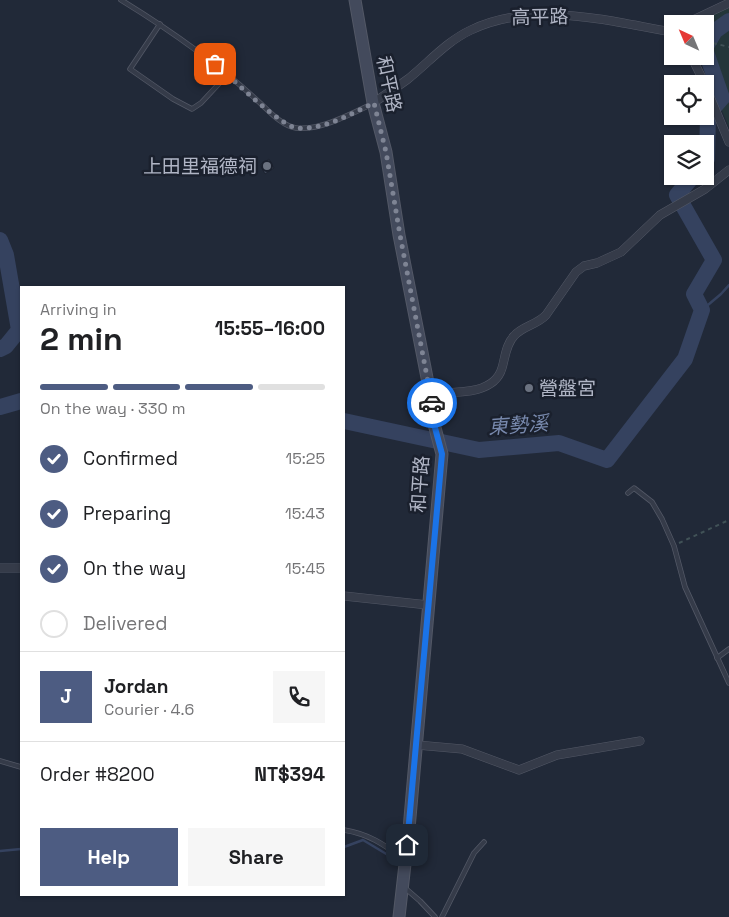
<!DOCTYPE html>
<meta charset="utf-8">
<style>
:root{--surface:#fff;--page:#f6f6f6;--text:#202124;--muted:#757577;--line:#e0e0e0;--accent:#4d5c82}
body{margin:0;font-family:"Space Grotesk","Noto Sans TC",sans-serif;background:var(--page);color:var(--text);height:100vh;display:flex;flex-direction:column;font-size:19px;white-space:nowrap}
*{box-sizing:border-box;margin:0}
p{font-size:16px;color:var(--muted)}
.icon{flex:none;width:28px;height:28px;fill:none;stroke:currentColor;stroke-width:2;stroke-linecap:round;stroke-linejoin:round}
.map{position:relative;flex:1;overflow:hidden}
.drawer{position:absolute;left:20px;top:286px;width:325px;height:610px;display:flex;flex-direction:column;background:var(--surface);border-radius:0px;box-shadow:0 1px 4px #0004}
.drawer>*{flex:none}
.needle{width:32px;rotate:316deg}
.controls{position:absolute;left:664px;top:15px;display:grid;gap:10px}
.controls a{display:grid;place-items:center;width:50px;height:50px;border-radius:0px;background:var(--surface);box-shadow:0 1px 4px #0004;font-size:25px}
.pin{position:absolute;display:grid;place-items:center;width:42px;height:42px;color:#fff;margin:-21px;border-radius:10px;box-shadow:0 2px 8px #0006}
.courier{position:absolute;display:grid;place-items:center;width:50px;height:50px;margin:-25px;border:4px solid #1a73e8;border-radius:50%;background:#fff;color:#222;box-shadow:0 1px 6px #0007}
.summary em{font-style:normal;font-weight:600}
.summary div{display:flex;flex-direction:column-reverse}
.summary{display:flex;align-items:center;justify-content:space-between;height:85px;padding:0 20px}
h1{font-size:32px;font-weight:600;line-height:38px}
.bar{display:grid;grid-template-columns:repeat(4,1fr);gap:8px 5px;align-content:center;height:60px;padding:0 20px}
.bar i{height:6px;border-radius:4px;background:var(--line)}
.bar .current{background:var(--accent)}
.bar p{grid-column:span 4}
.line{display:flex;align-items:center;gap:12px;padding:0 20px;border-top:1px solid var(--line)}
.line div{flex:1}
.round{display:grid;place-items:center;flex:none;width:52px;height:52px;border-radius:0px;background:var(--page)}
ol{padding:0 20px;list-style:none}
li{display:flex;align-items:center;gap:15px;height:55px}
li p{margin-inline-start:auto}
li .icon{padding:5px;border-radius:50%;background:var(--accent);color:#fff;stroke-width:4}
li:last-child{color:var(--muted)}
li i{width:28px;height:28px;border:2px solid var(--line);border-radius:50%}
.button{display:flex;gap:10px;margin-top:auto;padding:10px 20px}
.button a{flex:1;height:58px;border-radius:0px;background:var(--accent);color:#fff;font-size:20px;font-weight:600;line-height:58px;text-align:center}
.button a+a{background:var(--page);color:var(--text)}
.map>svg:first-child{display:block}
</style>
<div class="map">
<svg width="729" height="917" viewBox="0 0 729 917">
<rect width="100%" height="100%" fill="#212938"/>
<polygon fill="#24363a" points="729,7 729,127 698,56 705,56 705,24 699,24 712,13"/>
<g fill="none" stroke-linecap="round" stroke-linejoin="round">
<g stroke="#35425f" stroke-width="2.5">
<polyline points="702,310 721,294 729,285"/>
<polyline points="344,847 363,840 393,858"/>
<polyline points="0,851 21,849"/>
</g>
<g stroke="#35425f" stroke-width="16">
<polyline points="705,48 715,31 729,21"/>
<polyline points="705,49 722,98 708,114 707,159 705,162"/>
<polyline points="0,240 6,255 19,330 6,346 0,349"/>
<polyline points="0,407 21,401"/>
<polyline points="344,421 479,450 559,443 607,460 685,359 702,310 694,294 714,260 677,195 693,176"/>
</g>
</g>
<g fill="#3d4658" stroke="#1c222f">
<polygon points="269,159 274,168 265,174 260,165"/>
<polygon points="528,381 535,388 529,394 523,387"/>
</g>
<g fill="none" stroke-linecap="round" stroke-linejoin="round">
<g stroke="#535866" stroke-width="5.5">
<g id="lane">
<path d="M121,0C170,30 217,63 259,102C269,111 282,126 296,128C319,131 351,114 372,104"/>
<polyline points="160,24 130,69 173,99 192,109 201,103 228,74"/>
<polyline points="628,493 634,488 652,502 662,519 674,546 685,587 729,683"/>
<polyline points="717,658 729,649"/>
<polyline points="0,761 21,767"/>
<path d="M344,830C369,834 383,844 404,859"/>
<polyline points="405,888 420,901 435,917"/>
<polyline points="442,917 474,853 484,842"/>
</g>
</g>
<g stroke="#535866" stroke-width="9">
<g id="street">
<polyline points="690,24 695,19 729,3"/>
<polyline points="691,56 705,84"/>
<polyline points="705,85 729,142"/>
<path d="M373,103C385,95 397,87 408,79C428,63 447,41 471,30C534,0 607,21 672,32"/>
<path d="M430,393C453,392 494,396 502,368C505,358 506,344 514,336C522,326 537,325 546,315L576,272L584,266L597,263L621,252L660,215L705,189L729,170"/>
<polyline points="0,568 21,568"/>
<polyline points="344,596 428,605"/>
<polyline points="417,745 462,749 519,770 557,755 640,741"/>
</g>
</g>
<g stroke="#535866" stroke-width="13">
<polyline id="secondary" points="355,0 373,103 386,152 399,235 430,393 434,424 442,454 409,829 399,917"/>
</g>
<g stroke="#415257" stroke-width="2" stroke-dasharray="4 4" stroke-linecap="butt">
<polyline points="705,41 729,47"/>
<polyline points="679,543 729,520"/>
</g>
<use href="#lane" stroke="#353b49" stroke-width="4"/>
<use href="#street" stroke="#353b49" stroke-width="8"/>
<use href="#secondary" stroke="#434a5c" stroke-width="11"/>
</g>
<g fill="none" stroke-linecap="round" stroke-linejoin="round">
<path stroke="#7e8494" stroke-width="5" stroke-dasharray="0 9" d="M215,64C231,77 281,127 297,128C324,130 350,114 374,103L386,152L400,235L432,403"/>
<polyline stroke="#1a73e8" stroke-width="6" points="407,845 442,454 434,424 432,403"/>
</g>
<g fill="#6b7280" stroke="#1a202d" stroke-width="2">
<circle cx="267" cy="166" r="5"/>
<circle cx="529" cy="388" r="5"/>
</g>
<g text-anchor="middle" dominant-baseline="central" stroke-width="5" stroke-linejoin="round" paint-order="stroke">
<g font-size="19" fill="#b0b5c5" stroke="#1a202d">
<text transform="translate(540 17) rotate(-1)">高平路</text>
<text transform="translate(389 84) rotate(78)">和平路</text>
<text transform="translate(420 484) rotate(-86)">和平路</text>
</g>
<g font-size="19" fill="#b0b5c5" stroke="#1a202d" text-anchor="end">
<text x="257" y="166">上田里福德祠</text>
<text x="539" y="388" text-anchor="start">營盤宮</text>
</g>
<g font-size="20" font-style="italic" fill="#7889ad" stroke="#1a202d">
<text transform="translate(518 425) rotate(-4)">東勢溪</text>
</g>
</g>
</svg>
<div class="controls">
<a><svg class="needle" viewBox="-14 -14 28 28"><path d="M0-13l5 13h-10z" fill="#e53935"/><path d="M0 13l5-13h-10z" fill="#757577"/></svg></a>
<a><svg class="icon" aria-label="locate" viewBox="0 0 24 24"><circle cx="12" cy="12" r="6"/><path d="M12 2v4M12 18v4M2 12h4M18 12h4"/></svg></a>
<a><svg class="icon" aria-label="layers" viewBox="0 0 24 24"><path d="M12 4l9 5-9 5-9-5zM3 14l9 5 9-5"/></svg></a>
</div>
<div class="pin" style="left:215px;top:64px;background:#ea580c"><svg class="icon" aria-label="bag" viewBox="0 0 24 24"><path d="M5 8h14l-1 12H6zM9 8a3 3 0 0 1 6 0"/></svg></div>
<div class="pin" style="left:407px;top:845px;background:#1f2937"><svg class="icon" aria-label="home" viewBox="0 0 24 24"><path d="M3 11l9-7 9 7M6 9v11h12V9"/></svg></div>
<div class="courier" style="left:432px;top:403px"><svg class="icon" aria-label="car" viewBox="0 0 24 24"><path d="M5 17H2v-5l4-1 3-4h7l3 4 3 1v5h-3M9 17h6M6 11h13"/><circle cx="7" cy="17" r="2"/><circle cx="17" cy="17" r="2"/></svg></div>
<section class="drawer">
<div class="summary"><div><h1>2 min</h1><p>Arriving in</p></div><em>15:55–16:00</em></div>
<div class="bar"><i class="current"></i><i class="current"></i><i class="current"></i><i></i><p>On the way · 330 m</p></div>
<ol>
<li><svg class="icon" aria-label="check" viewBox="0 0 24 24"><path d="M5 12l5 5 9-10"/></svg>Confirmed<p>15:25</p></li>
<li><svg class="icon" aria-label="check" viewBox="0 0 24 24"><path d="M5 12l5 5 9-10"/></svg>Preparing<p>15:43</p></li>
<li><svg class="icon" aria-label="check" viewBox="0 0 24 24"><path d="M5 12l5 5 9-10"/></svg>On the way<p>15:45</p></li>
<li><i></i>Delivered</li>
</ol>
<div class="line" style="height:90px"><b class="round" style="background:var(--accent);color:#fff">J</b><div><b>Jordan</b><p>Courier · 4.6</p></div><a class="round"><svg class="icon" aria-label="phone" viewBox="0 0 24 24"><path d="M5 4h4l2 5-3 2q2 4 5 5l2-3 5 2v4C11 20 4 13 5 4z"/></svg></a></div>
<div class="line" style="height:65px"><div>Order #8200</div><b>NT$394</b></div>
<div class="button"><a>Help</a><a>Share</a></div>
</section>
</div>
